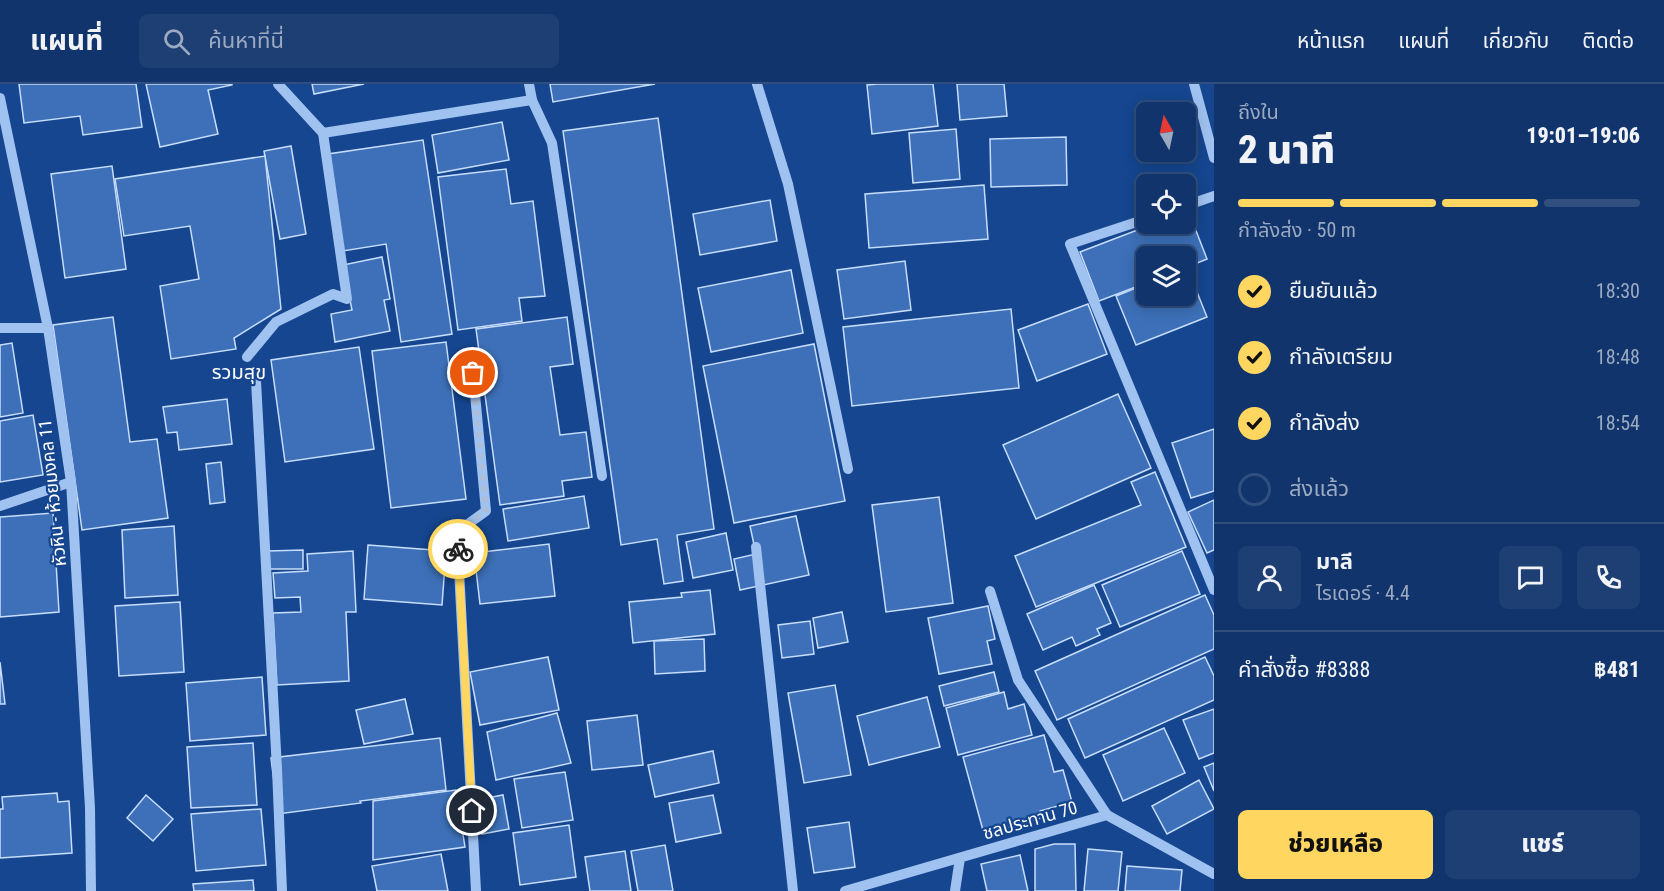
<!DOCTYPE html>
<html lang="th">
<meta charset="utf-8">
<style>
:root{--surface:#10346b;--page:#1e3f73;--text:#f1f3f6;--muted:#9caac1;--line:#304f7e;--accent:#ffd660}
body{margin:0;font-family:"Roboto Condensed","Noto Sans Thai",sans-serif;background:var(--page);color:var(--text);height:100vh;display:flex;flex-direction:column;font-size:22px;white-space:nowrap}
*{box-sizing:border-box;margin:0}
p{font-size:20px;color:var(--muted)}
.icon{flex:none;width:33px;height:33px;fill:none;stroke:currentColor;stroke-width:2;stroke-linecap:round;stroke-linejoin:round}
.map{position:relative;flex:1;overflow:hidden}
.side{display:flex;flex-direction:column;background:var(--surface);width:450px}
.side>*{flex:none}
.needle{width:39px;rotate:351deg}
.fabs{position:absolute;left:1136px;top:18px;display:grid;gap:12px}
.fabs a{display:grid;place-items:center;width:60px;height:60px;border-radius:9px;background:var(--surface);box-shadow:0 3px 15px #0003,0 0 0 2px var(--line);font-size:30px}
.pin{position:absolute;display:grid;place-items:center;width:51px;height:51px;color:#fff;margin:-26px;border:3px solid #fff;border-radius:50%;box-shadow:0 2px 6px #0007}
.courier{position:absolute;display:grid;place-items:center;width:60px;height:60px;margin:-30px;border:4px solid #ffd660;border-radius:50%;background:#fff;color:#222;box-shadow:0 2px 8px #0007}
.head em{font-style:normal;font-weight:800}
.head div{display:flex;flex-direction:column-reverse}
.head{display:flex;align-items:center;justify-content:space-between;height:102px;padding:0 24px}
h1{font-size:39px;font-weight:800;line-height:45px}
.bar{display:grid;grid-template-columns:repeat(4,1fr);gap:9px 6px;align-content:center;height:72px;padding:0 24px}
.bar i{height:8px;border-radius:4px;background:var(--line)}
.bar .current{background:var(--accent)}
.bar p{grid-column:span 4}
.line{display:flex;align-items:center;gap:15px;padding:0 24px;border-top:2px solid var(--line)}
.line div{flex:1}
.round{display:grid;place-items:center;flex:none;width:63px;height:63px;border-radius:9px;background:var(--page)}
ol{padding:0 24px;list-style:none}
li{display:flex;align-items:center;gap:18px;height:66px}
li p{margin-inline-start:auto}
li .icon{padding:6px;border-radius:50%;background:var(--accent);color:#111;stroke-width:4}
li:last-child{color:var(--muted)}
li i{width:33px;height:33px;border:3px solid var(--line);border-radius:50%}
.button{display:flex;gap:12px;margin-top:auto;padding:12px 24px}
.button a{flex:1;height:69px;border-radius:9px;background:var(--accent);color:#111;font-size:24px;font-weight:800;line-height:69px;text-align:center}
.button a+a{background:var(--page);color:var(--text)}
header{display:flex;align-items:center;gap:36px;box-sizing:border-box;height:84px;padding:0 30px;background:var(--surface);border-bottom:2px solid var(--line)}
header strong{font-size:28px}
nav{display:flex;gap:33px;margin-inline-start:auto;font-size:21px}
.search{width:420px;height:54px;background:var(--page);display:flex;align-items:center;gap:15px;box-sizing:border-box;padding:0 21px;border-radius:9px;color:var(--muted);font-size:22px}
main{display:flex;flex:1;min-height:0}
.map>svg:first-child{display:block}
</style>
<header>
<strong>แผนที่</strong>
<div class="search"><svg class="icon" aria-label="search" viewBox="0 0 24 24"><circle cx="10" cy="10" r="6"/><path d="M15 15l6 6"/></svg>ค้นหาที่นี่</div>
<nav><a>หน้าแรก</a><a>แผนที่</a><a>เกี่ยวกับ</a><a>ติดต่อ</a></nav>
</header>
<main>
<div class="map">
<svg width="1214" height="807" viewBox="0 0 1214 807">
<rect width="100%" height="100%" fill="#15468f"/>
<g fill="#3d70b8" stroke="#c7ddfc" stroke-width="1.5">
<polygon points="19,0 136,0 142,43 83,51 80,32 24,39"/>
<polygon points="146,0 232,0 232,1 208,6 218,50 160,63"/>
<polygon points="312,0 364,0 314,10"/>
<polygon points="550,0 655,0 553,18"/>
<polygon points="877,0 933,0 938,42 872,50 867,1"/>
<polygon points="957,0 1004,0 1007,32 960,36"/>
<polygon points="658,34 714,445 677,451 683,497 664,500 657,455 621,461 563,47"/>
<polygon points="502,38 509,76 438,89 432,51"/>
<polygon points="956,45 960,95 913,99 909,49"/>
<polygon points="1066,53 1067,101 991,103 990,55"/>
<polygon points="423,56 452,250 401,258 386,160 343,167 328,70"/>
<polygon points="291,62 306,150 280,155 264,67"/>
<polygon points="265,72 281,225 234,254 236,265 171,275 160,202 199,195 190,142 124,152 115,95"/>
<polygon points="112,82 126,185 65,194 51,90"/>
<polygon points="506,85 511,120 533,117 545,212 519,214 522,237 458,246 438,93"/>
<polygon points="984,101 988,155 869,164 865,110"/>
<polygon points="770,116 777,157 700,171 693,130"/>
<polygon points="1188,126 1207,175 1185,184 1185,172 1146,172 1146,199 1099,217 1080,168 1153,140 1185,140 1185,127"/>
<polygon points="382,173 390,215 384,216 390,247 335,258 331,230 352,226 343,181"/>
<polygon points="905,177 911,226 844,235 837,186"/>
<polygon points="1187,183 1207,233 1136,261 1116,212 1146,200 1146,212 1185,212 1185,184"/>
<polygon points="791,186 803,249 711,268 698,204"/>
<polygon points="1088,220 1107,270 1037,297 1018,246"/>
<polygon points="1011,225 1019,304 852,322 843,243"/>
<polygon points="113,233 130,358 157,355 168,434 82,446 53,241"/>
<polygon points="567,233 573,280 550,283 560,351 586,348 592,393 562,397 564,412 500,421 476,245"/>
<polygon points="446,258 466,415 391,424 372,267"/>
<polygon points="12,259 23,329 0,333 0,261"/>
<polygon points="814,260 845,417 734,439 703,282"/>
<polygon points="359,263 374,365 285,378 271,276"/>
<polygon points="1118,310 1151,384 1036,435 1003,361"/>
<polygon points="227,315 232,360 179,366 177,348 167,349 163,323"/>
<polygon points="33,331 43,391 0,398 0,337"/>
<polygon points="1214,345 1214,407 1191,414 1172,359"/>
<polygon points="221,378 225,418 210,420 206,380"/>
<polygon points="1155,388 1186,463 1036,523 1015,472 1141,421 1131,398"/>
<polygon points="584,412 589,444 508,457 503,425"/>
<polygon points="939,413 953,519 886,528 872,421"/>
<polygon points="1214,416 1214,466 1207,469 1188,428"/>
<polygon points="53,429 59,528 0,533 0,433"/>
<polygon points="796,432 809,491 740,506 734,475 756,470 750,442"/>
<polygon points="174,442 178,511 125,514 122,446"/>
<polygon points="726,449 733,486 693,494 686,458"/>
<polygon points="549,460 555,512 480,520 474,469"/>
<polygon points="368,461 446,467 442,521 364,515"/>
<polygon points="303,466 303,485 268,485 268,467"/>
<polygon points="353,467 356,528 346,528 349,597 277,601 273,529 301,528 300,513 275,514 273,489 308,487 307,470"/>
<polygon points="1182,467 1200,510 1120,543 1102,501"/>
<polygon points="1094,501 1111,539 1097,545 1100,551 1076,562 1072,553 1043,566 1027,530"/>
<polygon points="710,506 715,550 633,559 629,518 682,513 681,509"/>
<polygon points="1205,511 1214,531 1214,565 1057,636 1035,587"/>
<polygon points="180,518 184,588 119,592 115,522"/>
<polygon points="988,522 995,555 987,557 992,580 939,590 928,534"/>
<polygon points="842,528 848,558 818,564 813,534"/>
<polygon points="810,537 814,570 782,574 778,541"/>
<polygon points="704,555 705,587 655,590 654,557"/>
<polygon points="548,573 559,626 480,641 470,588"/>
<polygon points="1205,573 1214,592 1214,616 1085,674 1068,635"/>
<polygon points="0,578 5,620 0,620"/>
<polygon points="994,588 999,608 944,622 939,602"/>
<polygon points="262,593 266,651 190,657 186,599"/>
<polygon points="835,601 851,691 804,699 788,609"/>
<polygon points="1004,608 1008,625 1024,620 1032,651 958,671 946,624"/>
<polygon points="927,613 940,663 869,681 857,632"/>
<polygon points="405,615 413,650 364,660 356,626"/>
<polygon points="1214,625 1214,669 1199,675 1183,636"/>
<polygon points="557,629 571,679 496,696 487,648"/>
<polygon points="637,631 643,681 592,686 587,637"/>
<polygon points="1164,644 1185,689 1123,717 1103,671"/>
<polygon points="1044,651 1054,688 1063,686 1072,718 1040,727 1041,734 984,750 963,673"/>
<polygon points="440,654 446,706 360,717 361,719 278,730 271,674"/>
<polygon points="253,659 257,721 191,724 187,663"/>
<polygon points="713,667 719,699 655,713 648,681"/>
<polygon points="1214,679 1214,707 1204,683"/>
<polygon points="565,688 573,736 522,744 514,695"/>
<polygon points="1199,696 1214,725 1167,750 1152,722"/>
<polygon points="456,706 465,763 373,776 373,717"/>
<polygon points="57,709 58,718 69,717 72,769 0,774 0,725 3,725 2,713"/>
<polygon points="146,711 173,735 153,757 127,734"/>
<polygon points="503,711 509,745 482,750 476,716"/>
<polygon points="713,711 721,749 676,758 669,719"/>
<polygon points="261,725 266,781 196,787 191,730"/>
<polygon points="849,738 855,783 814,789 807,744"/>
<polygon points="569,741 576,793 520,801 513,749"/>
<polygon points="1054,760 1075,760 1076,807 1035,807 1035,765"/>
<polygon points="665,761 673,807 638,807 631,767"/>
<polygon points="1088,765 1122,768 1118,807 1084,807"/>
<polygon points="625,767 631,807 590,807 585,773"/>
<polygon points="441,770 448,807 377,807 372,782"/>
<polygon points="1020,771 1028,807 987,807 981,780"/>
<polygon points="1127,782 1182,786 1180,807 1125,807"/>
<polygon points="253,796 254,807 194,807 193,800"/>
</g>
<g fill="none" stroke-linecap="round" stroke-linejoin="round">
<g stroke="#a0c2f0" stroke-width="10">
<polyline points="278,0 323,49 532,16"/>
<polyline points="529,0 532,16 552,59 602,392"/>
<polyline points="757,0 788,100 848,385"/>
<polyline points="1194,0 1214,74"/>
<polyline points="0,14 48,244 71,398 90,724 91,807"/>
<polyline points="1185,122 1214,112"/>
<polyline points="1146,135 1070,160 1214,506"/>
<polyline points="0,244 48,244"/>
<polyline points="247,273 276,238 333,210 347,215 323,49"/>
<polyline points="473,289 486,427 457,448 476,807"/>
<polyline points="256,297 277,685 282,807"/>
<polyline points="0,422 71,398"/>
<polyline points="756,463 793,807"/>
<polyline points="990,507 1018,596 1107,731"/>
<polyline points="845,807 1107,731 1214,790"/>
<polyline points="955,807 960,774"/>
</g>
</g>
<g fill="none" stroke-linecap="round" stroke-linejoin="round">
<polyline stroke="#adbed8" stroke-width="6" stroke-dasharray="0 10.8" points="458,465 457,448 486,427 473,289"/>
<polyline stroke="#ffd660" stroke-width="8" points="458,465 472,727"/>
</g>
<g text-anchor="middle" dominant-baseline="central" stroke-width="4.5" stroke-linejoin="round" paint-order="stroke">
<g font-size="18" fill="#fff" stroke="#15468f">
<text transform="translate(52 409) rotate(-96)">หัวหิน - ห้วยมงคล 11</text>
<text transform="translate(1030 736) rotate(-16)">ชลประทาน 70</text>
</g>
<g font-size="20" fill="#fff" stroke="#15468f">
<text x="239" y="288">รวมสุข</text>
</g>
</g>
</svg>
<div class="fabs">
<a><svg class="needle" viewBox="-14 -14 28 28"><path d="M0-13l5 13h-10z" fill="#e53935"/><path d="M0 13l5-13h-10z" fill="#9caac1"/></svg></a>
<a><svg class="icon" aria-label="locate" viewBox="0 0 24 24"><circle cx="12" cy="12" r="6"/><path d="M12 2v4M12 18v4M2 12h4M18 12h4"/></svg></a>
<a><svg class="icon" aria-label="layers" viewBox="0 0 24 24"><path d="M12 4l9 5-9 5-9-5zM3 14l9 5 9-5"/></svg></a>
</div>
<div class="pin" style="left:473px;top:289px;background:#ea580c"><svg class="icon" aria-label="bag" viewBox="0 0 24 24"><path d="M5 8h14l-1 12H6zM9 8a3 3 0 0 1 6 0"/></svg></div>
<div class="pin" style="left:472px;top:727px;background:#1f2937"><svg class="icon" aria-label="home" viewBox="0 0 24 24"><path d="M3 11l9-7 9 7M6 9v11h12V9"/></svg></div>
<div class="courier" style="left:458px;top:465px"><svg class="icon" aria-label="bike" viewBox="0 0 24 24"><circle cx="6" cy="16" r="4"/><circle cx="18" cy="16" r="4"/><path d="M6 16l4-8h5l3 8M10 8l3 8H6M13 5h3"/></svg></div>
</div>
<section class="side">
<div class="head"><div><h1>2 นาที</h1><p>ถึงใน</p></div><em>19:01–19:06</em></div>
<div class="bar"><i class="current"></i><i class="current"></i><i class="current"></i><i></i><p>กำลังส่ง · 50 m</p></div>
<ol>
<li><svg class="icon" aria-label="check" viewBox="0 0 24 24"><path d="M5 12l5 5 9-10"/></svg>ยืนยันแล้ว<p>18:30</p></li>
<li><svg class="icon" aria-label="check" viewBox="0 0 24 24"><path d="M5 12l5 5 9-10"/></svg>กำลังเตรียม<p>18:48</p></li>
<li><svg class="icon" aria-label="check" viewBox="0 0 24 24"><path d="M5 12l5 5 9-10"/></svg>กำลังส่ง<p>18:54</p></li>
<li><i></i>ส่งแล้ว</li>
</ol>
<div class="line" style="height:108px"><a class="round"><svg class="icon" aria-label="person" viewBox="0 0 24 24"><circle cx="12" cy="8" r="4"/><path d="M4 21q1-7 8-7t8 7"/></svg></a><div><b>มาลี</b><p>ไรเดอร์ · 4.4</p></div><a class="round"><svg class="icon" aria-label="chat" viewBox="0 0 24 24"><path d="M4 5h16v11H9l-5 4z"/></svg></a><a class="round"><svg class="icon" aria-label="phone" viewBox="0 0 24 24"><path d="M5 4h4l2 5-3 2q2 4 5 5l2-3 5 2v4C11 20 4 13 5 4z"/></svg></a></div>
<div class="line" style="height:78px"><div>คำสั่งซื้อ #8388</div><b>฿481</b></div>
<div class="button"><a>ช่วยเหลือ</a><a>แชร์</a></div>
</section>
</main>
